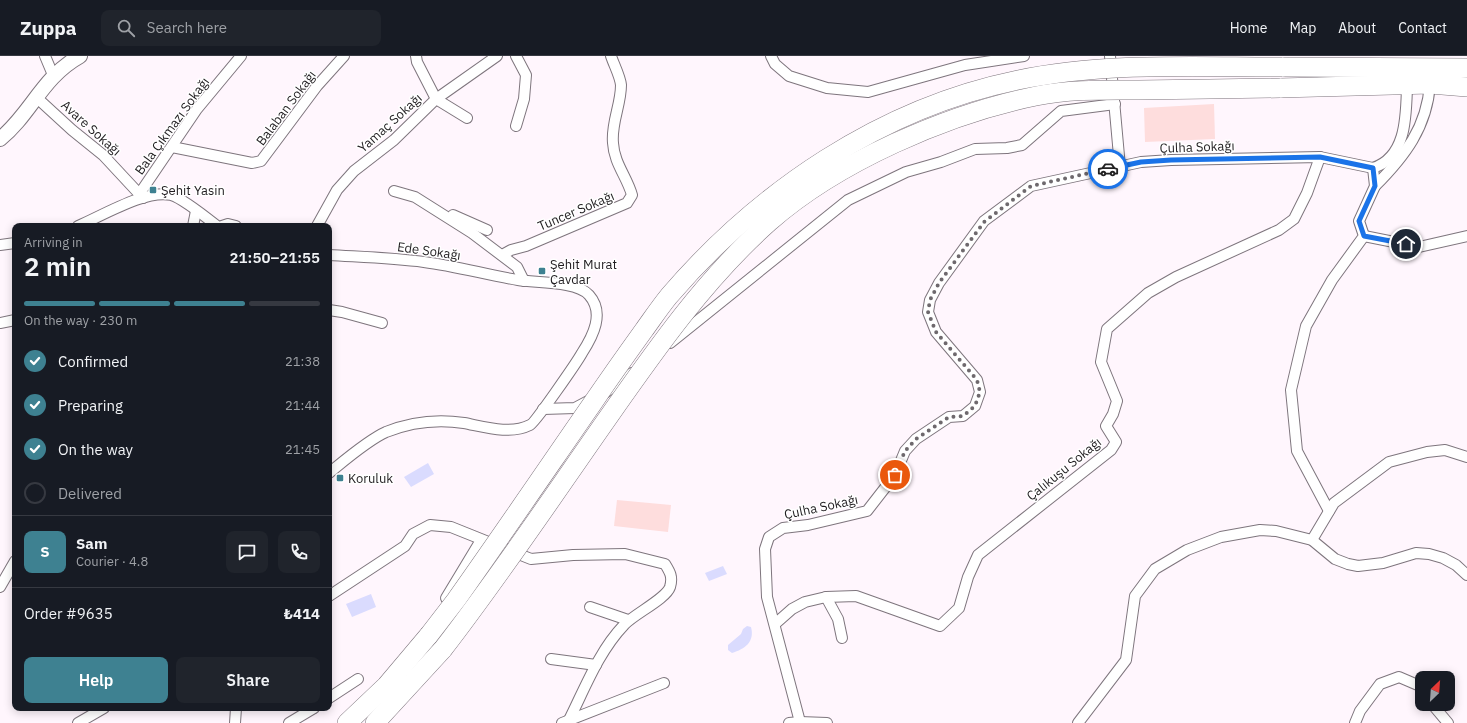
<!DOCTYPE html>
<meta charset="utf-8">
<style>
:root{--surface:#171b24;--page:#20242c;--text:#f1f3f6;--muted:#9ea1a6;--line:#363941;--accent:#3e8191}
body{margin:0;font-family:"IBM Plex Sans",sans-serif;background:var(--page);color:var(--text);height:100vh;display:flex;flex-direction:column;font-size:15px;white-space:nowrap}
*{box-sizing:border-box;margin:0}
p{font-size:13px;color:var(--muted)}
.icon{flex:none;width:22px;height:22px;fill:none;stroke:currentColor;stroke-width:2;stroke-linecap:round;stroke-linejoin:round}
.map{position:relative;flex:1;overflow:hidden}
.side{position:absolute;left:12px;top:167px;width:320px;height:488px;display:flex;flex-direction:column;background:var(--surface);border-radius:8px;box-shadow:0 2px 10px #0003}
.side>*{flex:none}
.needle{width:26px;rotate:25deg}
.buttons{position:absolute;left:1415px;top:615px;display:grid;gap:8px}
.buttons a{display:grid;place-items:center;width:40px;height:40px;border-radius:8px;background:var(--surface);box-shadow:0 2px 10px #0003;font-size:20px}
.pin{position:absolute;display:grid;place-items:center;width:34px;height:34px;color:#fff;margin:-17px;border:2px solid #fff;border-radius:50%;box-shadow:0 1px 4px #0007}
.courier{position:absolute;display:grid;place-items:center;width:40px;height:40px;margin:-20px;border:3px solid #1a73e8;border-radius:50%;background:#fff;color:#222;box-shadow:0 1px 5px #0007}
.headline em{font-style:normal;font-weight:600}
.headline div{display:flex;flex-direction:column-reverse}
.headline{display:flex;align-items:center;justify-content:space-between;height:68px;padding:0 12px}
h1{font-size:26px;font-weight:600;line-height:30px}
.bar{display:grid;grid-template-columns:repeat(4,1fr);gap:6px 4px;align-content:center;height:48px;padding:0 12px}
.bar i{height:5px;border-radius:3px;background:var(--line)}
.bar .active{background:var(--accent)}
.bar p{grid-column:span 4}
.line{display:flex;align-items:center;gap:10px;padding:0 12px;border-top:1px solid var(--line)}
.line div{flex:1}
.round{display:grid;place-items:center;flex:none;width:42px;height:42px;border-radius:8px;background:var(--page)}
ol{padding:0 12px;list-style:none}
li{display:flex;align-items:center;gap:12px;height:44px}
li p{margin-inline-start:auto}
li .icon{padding:4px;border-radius:50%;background:var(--accent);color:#fff;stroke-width:4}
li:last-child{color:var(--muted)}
li i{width:22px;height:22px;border:2px solid var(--line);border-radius:50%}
.primary-button{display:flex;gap:8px;margin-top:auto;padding:8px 12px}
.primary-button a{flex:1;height:46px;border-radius:8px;background:var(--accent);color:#fff;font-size:16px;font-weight:600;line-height:46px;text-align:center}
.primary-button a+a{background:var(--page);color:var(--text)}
header{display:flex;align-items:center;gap:24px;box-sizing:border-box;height:56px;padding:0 20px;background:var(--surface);border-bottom:1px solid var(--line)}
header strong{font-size:19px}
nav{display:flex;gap:22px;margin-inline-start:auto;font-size:14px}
.search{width:280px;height:36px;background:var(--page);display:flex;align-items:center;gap:10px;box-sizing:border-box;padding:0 14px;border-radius:8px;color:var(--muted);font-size:15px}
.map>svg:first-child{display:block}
</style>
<header>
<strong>Zuppa</strong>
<div class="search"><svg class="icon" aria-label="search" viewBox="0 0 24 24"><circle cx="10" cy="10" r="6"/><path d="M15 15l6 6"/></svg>Search here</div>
<nav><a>Home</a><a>Map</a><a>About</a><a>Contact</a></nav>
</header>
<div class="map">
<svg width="1467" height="667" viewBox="0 0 1467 667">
<rect width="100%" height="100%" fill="#fff6fd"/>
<g fill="#fedddd">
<polygon points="1214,48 1215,83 1145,86 1144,52"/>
<polygon points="617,444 671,449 668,476 614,470"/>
</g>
<g fill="#dadbfe">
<polygon points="428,407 434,418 411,431 404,421"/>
<polygon points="723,510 727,518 709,525 705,517"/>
<polygon points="371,538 376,551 352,561 346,548"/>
<path d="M747,570L751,571C755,586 745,593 732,597L728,594V589L741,578L743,573Z"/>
</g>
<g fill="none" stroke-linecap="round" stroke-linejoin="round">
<g stroke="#7e757d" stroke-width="12">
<g id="street">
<polyline points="45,0 53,19"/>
<polyline points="416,0 417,6 436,43 467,62"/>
<polyline points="771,0 775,8 789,20 827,32 868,36 965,9 1024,0"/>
<polyline points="1110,0 1120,111"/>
<polyline points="36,41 72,74 103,99 143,142"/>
<polyline points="516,70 524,43 526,19 516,0"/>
<polyline points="172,91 252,107 261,105 317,30 344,0"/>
<path d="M1373,112C1407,101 1406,59 1407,30"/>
<path d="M1375,130C1405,100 1427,71 1430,28"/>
<polyline points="394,135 415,141 472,177 517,211 524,225"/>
<polyline points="140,137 197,53 241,0"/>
<polyline points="453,159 487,174"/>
<path d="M78,170C102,160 146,133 171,139C182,142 207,162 217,170"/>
<polyline points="193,170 196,155"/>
<polyline points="222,170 228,168 236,170"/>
<polyline points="317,170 337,134 354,115 394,84 436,43 497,0"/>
<polyline points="1364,180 1419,191 1467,180"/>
<polyline points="0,189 15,187"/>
<path d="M329,199C361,201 393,202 424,206C456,210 487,219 518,224C536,227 577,225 589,239C605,257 593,280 582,297C577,306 535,367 530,369C510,379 485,371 464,367C438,363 411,366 386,376C368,384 345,404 329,417"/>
<path d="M502,199L511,194L526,190L627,147L632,139C627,121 614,107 613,87C611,67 621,49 621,29C620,20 614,9 611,0"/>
<polyline points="329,254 342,256 382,267"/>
<polyline points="0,267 15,264"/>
<polyline points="670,287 848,144 906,116 941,106 975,93 1007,92 1022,89 1061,55 1115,48"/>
<polyline points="605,337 632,317"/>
<polyline points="543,353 575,352 590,344"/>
<polyline points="1329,455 1297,395 1291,334 1306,270 1332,224 1364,180 1359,165 1375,130 1373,112"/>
<polyline points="1312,484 1334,447 1389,406 1427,396 1445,394 1467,401"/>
<polyline points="0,531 15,505"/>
<path d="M329,540L405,490L413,478L430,469L451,471L531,503L573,499L625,498L665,508C670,516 673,521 670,531C666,543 634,558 624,569C599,595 585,632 569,664"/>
<polyline points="826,541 838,563 842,582"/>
<polyline points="446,542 481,484"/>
<polyline points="590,551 628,564"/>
<polyline points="775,568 792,553 805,546 826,541 856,540 940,570 959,552 968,521 978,499 1111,394 1116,386 1106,370 1113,358 1117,345 1101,306 1107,273 1148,237 1176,221 1279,174 1294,163 1307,137 1320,101"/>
<polyline points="551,603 596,609"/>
<polyline points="329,642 358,623"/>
<polyline points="1432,648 1448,667"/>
<polyline points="800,666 767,541 765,493 769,481 783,472 808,469 867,455 895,419 905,395 916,383 949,361 963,360 975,350 980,336 977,324 936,276 928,256 930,244 939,227 984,165 1031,130 1141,106 1171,104 1320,101 1373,112"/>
<polyline points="78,667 104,652"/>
<polyline points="235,667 236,652"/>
<polyline points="289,667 314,652"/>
<polyline points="562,667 664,627"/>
<polyline points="789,667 800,666 827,667"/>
<polyline points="1078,667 1126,604 1135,540 1155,513 1187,494 1221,481 1260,474 1276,475 1312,484 1335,503 1348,508 1358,510 1383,507 1416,497 1429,498 1443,502 1456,509 1467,519"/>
<polyline points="1355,667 1360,655 1380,628 1399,621 1420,630 1422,632"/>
</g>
</g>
<g stroke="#7e757d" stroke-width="16">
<path id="secondary" d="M0,83C31,58 42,21 80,0"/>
</g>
<g stroke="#7e757d" stroke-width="20">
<g id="highway">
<polyline points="1282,11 1467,12"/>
<polyline points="1280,32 1430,28 1467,31"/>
<polyline points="347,667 386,630 429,579"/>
<polyline points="375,667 443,593"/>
</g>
</g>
<use href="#street" stroke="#fff" stroke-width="10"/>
<use href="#secondary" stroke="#fff" stroke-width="14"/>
<use href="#highway" stroke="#fff" stroke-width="19"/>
<g stroke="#7e757d" stroke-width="20" stroke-linecap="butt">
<g id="highway-bridge">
<path d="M429,579L456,544C502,479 547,413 592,348C609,323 626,299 644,274C652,263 660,251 669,240C759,135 881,52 1018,24C1104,6 1195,11 1282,11"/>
<path d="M443,593C501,518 553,440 607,363C656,293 705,223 769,166C837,106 947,58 1036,40C1070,33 1105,34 1139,34C1186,33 1233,33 1280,32"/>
</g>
</g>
<use href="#highway-bridge" stroke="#fff" stroke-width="19"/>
</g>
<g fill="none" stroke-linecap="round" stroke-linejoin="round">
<polyline stroke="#6e696d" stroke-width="4" stroke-dasharray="0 7.2" points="895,419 905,395 916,383 949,361 963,360 975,350 980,336 977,324 936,276 928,256 930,244 939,227 984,166 1031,130 1108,113"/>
<polyline stroke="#1a73e8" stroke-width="5" points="1108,113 1141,106 1171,104 1320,101 1373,112 1375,130 1359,165 1364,180 1406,188"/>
</g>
<g fill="#3e8191" stroke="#fff" stroke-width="1.5">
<rect x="149" y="130" width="8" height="8" rx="2"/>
<rect x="538" y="211" width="8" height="8" rx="2"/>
<rect x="336" y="418" width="8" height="8" rx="2"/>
</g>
<g text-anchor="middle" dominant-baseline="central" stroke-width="3" stroke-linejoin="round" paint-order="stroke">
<g font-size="13" fill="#201d20" stroke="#fff">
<text transform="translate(286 52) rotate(-53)">Balaban Sokağı</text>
<text transform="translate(390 67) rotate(-42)">Yamaç Sokağı</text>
<text transform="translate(172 70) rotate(-54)">Bala Çıkmazı Sokağı</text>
<text transform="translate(91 72) rotate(42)">Avare Sokağı</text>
<text transform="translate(1197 91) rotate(-2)">Çulha Sokağı</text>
<text transform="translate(576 155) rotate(-23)">Tuncer Sokağı</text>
<text transform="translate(429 195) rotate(8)">Ede Sokağı</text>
<text transform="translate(1064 413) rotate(-39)">Çalıkuşu Sokağı</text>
<text transform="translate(821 451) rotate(-12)">Çulha Sokağı</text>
</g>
<g font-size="13" fill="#201d20" stroke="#fff" text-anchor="start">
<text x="161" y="134">Şehit Yasin</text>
<text x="550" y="208">Şehit Murat<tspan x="550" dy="15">Çavdar</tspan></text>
<text x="348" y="422">Koruluk</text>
</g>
</g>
</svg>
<div class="buttons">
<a><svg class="needle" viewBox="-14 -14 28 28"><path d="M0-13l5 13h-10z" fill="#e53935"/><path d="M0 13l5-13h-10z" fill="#9ea1a6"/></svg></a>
</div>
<div class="pin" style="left:895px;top:419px;background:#ea580c"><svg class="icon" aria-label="bag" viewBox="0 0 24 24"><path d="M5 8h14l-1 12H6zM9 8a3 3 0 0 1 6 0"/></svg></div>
<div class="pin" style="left:1406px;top:188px;background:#1f2937"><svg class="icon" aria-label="home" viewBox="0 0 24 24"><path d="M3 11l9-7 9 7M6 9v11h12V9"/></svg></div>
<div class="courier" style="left:1108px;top:113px"><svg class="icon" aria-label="car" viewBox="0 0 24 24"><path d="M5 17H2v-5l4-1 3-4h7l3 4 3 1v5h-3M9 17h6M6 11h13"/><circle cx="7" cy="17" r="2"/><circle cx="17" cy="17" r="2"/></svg></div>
<section class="side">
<div class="headline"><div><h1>2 min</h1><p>Arriving in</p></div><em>21:50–21:55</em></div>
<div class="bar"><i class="active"></i><i class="active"></i><i class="active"></i><i></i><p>On the way · 230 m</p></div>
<ol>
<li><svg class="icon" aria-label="check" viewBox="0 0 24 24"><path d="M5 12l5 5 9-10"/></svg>Confirmed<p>21:38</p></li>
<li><svg class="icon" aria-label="check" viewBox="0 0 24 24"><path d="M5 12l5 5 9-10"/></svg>Preparing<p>21:44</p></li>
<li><svg class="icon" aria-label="check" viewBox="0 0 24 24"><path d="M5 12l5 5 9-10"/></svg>On the way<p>21:45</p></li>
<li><i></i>Delivered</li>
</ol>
<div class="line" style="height:72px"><b class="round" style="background:var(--accent);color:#fff">S</b><div><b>Sam</b><p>Courier · 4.8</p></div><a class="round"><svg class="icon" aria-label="chat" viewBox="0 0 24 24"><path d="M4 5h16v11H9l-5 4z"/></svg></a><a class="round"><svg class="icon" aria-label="phone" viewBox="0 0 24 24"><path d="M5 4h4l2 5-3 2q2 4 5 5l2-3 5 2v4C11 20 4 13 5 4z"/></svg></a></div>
<div class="line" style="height:52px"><div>Order #9635</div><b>₺414</b></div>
<div class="primary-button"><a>Help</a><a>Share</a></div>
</section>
</div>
